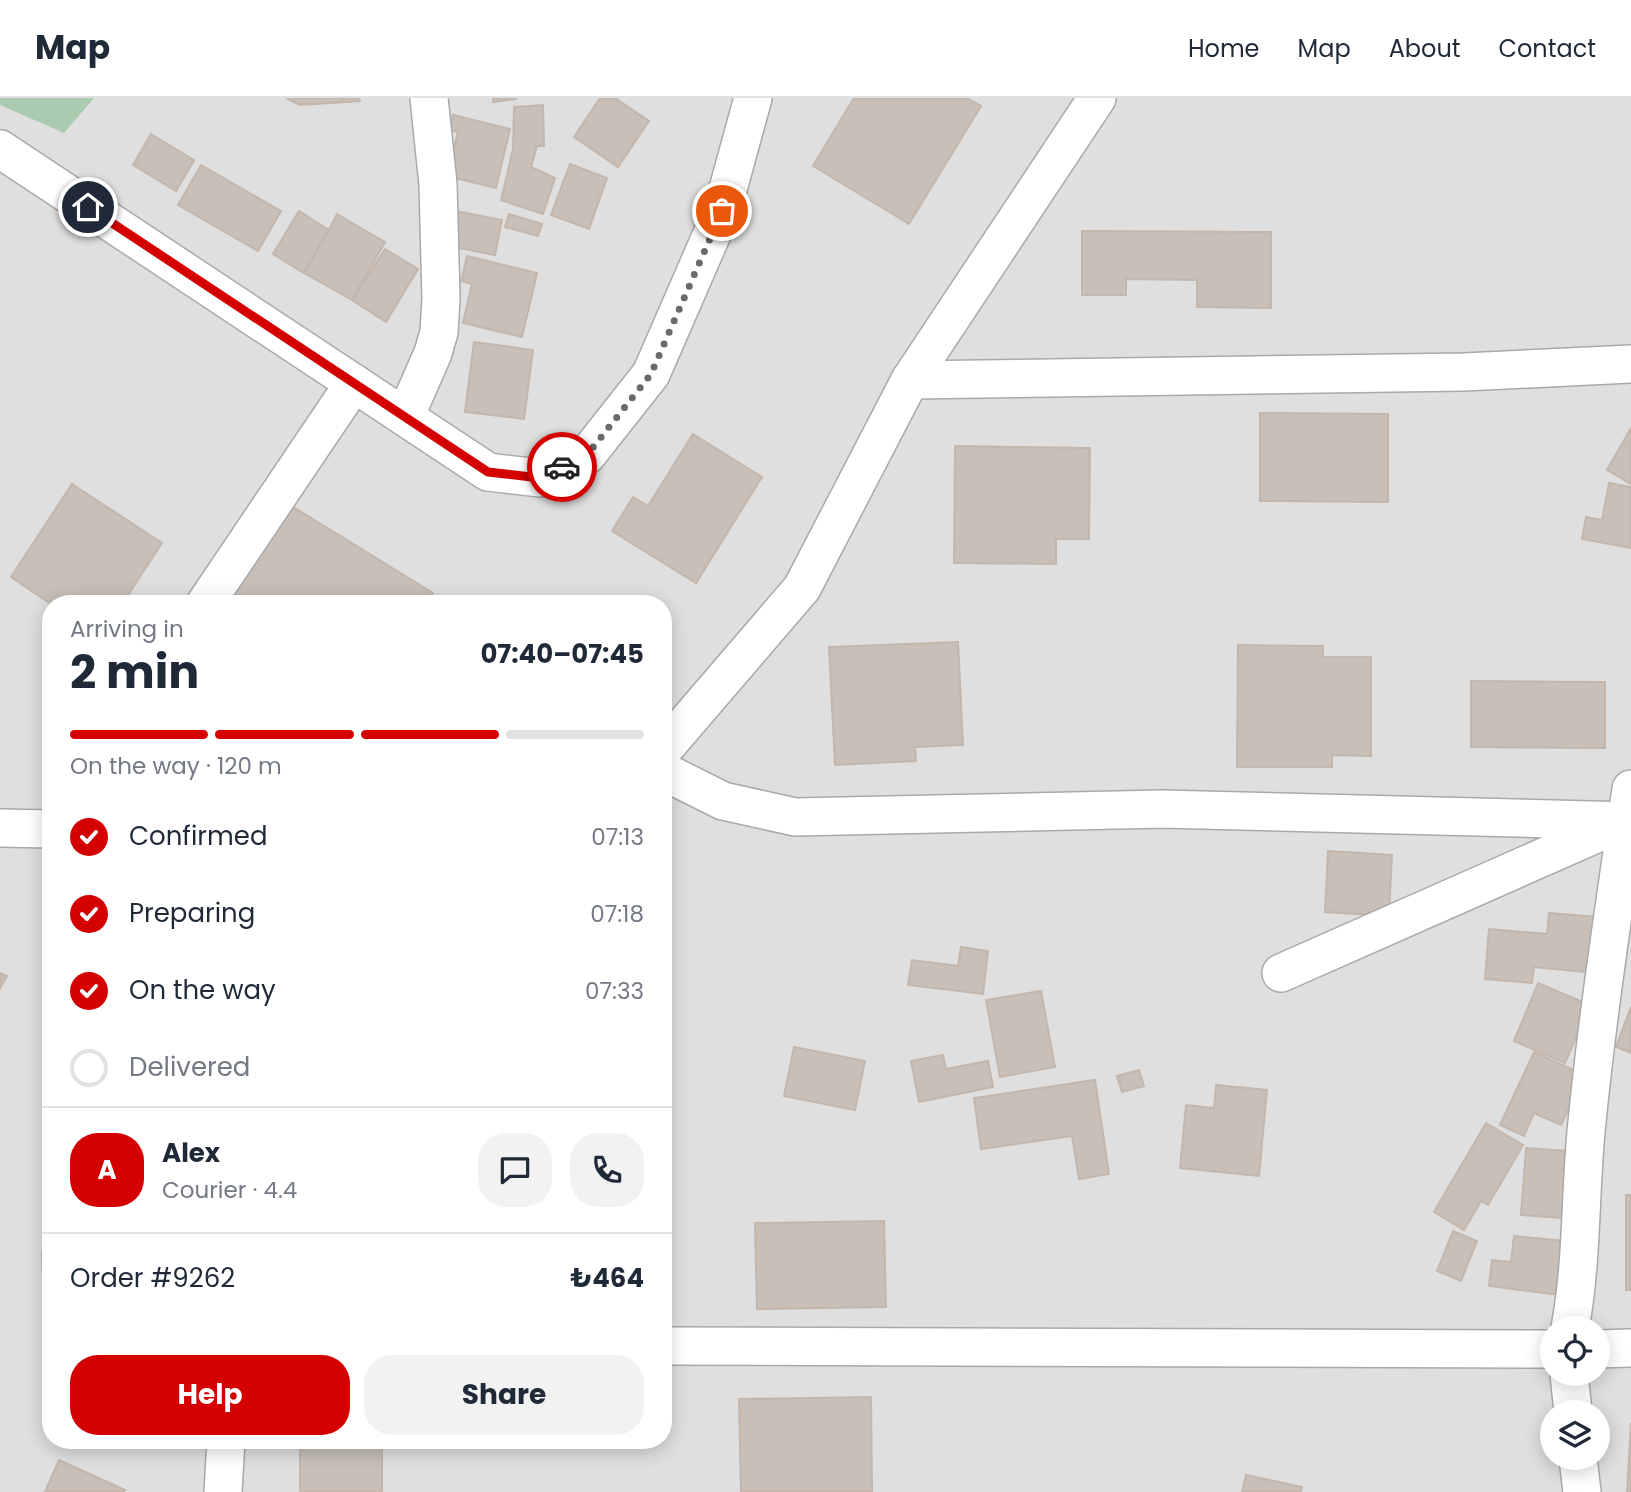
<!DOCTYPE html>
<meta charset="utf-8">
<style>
:root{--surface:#fff;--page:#f2f2f3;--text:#1f2937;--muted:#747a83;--line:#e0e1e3;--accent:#d40000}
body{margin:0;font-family:Poppins,sans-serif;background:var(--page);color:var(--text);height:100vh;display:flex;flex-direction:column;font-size:26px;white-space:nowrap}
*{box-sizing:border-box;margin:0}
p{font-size:23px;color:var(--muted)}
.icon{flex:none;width:38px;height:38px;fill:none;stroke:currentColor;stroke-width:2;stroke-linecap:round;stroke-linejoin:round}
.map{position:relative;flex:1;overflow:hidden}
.drawer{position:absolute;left:42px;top:497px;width:630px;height:854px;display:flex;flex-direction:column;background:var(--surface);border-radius:28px;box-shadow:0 4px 18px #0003}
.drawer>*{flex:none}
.fabs{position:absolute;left:1540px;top:1218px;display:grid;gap:14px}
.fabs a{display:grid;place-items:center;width:70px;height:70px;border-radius:50%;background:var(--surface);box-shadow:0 4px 18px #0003;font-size:35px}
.pin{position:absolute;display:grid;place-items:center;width:60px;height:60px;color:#fff;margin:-30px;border:4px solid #fff;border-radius:50%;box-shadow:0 2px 7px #0007}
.courier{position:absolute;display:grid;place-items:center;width:70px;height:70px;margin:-35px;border:5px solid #d40000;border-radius:50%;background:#fff;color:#222;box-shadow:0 2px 9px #0007}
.summary em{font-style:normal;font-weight:700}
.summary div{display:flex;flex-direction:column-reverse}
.summary{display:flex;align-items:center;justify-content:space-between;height:119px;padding:0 28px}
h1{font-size:46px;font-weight:700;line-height:52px}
.bar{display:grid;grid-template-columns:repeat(4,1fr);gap:10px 7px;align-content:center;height:84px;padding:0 28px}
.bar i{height:9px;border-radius:5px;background:var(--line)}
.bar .active{background:var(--accent)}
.bar p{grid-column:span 4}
.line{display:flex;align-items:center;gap:18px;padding:0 28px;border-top:2px solid var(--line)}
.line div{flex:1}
.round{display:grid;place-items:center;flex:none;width:74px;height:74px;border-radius:28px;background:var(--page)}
ol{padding:0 28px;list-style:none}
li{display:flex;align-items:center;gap:21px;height:77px}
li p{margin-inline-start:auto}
li .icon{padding:7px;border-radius:50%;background:var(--accent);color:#fff;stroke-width:4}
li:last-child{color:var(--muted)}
li i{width:38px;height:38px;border:4px solid var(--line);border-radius:50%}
.cta{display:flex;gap:14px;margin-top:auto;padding:14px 28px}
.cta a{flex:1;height:80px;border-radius:28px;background:var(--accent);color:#fff;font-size:28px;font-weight:700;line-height:80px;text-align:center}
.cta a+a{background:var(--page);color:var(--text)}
header{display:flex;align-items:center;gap:42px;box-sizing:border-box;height:98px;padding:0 35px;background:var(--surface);border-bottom:2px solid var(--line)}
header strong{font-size:33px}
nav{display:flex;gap:38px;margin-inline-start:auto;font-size:24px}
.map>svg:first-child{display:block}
</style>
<header>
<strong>Map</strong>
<nav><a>Home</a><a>Map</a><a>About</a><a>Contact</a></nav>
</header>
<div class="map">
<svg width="1631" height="1394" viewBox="0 0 1631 1394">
<rect width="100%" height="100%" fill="#f2efe9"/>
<path fill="#e0dfdf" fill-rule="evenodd" d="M0,0H1631V1394H0ZM51,506H663V1342H51ZM1552,1230H1598V1276H1552ZM1552,1314H1598V1360H1552Z"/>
<polygon fill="#aacbaf" points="0,0 94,0 64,35 0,7"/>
<g fill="#c7bfb8" stroke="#c4b6ab" stroke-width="2">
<polygon points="286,0 359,0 360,3 300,7"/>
<polygon points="493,0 516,0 516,1 493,4"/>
<polygon points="600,0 615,0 649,23 618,69 574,39"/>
<polygon points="854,0 967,0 981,8 909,126 813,68"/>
<polygon points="543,7 544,48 537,48 531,69 555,80 543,116 501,102 513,51 514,9"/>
<polygon points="453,17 510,31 496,90 447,78 458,34 449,32"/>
<polygon points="151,36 194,62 176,93 133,67"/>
<polygon points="570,66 607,80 589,131 551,117"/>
<polygon points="201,67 281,113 258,153 178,107"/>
<polygon points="299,113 329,132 304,175 273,156"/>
<polygon points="456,113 502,122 495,157 449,148"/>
<polygon points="337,116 385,144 352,202 304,175 329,132"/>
<polygon points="509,116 542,126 538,138 505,129"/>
<polygon points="1082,133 1271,134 1271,210 1197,209 1197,182 1126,181 1126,197 1082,197"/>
<polygon points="385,151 418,171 386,224 352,202"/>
<polygon points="467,158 537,175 522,239 463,225 472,186 461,183"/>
<polygon points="474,244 533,252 524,321 465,314"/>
<polygon points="1260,315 1388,316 1388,404 1260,403"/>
<polygon points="1631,330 1631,386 1607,372"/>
<polygon points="693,336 762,379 696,485 612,433 633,399 648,408"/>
<polygon points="955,348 1090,350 1089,441 1056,441 1056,466 954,465"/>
<polygon points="1609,385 1631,389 1631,450 1582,441 1586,419 1602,422"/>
<polygon points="72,386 162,445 122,506 51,506 11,479"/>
<polygon points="290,407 433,495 426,506 229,506"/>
<polygon points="958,544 963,647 915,649 916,663 835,667 829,549"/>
<polygon points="1238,547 1323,548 1323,559 1371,559 1371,658 1332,657 1332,669 1237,669"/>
<polygon points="1471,583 1605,584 1605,650 1471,649"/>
<polygon points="1328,753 1392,757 1389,818 1325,814"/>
<polygon points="1549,815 1609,820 1605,876 1534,869 1532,885 1485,881 1489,831 1547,836"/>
<polygon points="961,849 988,853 983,896 908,887 912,862 958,868"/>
<polygon points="0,875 7,878 0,890"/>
<polygon points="1538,885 1590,907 1565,965 1514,943"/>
<polygon points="1041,893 1055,969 1000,979 986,902"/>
<polygon points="1631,909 1631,955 1616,949"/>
<polygon points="794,949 865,963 855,1012 784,998"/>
<polygon points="1534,954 1584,977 1561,1027 1534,1015 1524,1038 1500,1027"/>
<polygon points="943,957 946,971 988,963 993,989 919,1004 911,963"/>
<polygon points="1139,972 1144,988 1122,994 1117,978"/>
<polygon points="1095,982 1109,1076 1079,1081 1072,1038 981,1051 974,1000"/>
<polygon points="1216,987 1267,992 1259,1078 1180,1070 1186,1007 1214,1010"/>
<polygon points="1486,1025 1523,1047 1488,1107 1481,1103 1464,1132 1434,1114"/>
<polygon points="1526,1050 1567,1053 1562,1120 1521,1117"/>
<rect x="1626" y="1097" width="5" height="95"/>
<polygon points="884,1123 886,1209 757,1211 755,1125"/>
<polygon points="1453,1133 1477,1143 1461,1183 1437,1173"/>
<polygon points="1514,1138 1565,1143 1559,1197 1489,1188 1492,1162 1511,1164"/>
<polygon points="42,1155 51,1155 51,1309 48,1309"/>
<polygon points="871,1299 872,1394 741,1394 739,1301"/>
<polygon points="1631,1325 1631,1394 1627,1394"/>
<rect x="300" y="1342" width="82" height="52"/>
<polygon points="59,1362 125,1392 123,1394 45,1394"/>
<polygon points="1246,1377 1302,1389 1301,1394 1242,1394"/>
</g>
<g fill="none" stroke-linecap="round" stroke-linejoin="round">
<g stroke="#a9a9a9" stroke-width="40">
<g id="minor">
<polyline points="0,51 488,374 540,380 587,357 651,276 722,113 753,0"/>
<polyline points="910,282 1464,274 1631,266"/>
<polyline points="405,319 433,255 439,234 441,201 438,86 429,0"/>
<polyline points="205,506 354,285"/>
<polyline points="663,652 802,490 910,282 1097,0"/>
<polyline points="663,673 723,703 795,719 1162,711 1631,723"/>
<polyline points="0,730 51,731"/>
<polyline points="1281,875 1616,727"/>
<path d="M1570,1230C1582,1166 1580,1099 1586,1034C1597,919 1615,805 1631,691"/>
<polyline points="663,1248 1552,1251"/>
<polyline points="1598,1251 1631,1250"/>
<polyline points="1569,1276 1573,1314"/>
<polyline points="1578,1360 1582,1394"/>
<polyline points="223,1394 226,1342"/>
</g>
</g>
<use href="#minor" stroke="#fff" stroke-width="37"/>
</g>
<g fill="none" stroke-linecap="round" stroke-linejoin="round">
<polyline stroke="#6b6a68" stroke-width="7" stroke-dasharray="0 12.6" points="562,369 587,357 651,276 722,113"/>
<polyline stroke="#d40000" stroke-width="9" points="88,109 488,374 540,380 562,369"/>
</g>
</svg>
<div class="fabs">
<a><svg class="icon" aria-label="locate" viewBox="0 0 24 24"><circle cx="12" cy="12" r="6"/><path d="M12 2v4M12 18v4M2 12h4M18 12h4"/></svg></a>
<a><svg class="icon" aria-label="layers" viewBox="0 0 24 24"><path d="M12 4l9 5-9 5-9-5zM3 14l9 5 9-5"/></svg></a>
</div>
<div class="pin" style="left:722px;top:113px;background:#ea580c"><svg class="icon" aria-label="bag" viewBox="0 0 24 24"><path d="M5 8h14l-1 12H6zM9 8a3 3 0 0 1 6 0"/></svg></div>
<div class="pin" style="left:88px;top:109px;background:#1f2937"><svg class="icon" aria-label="home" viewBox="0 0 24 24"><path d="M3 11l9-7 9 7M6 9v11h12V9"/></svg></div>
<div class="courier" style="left:562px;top:369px"><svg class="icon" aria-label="car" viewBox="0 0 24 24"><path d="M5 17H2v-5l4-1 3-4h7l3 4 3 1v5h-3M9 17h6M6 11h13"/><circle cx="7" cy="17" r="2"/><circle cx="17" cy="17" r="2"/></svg></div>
<section class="drawer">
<div class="summary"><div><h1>2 min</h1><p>Arriving in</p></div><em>07:40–07:45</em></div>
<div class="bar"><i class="active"></i><i class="active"></i><i class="active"></i><i></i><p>On the way · 120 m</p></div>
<ol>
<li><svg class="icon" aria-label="check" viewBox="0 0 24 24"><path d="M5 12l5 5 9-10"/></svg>Confirmed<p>07:13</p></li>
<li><svg class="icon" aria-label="check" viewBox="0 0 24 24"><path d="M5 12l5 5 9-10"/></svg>Preparing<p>07:18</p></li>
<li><svg class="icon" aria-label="check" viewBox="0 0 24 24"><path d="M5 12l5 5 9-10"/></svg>On the way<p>07:33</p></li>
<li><i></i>Delivered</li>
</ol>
<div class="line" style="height:126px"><b class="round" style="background:var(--accent);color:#fff">A</b><div><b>Alex</b><p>Courier · 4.4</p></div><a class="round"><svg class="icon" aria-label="chat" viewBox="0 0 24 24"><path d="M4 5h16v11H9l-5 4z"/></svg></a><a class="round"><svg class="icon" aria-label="phone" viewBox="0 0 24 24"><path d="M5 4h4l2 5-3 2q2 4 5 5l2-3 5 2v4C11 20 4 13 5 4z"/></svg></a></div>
<div class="line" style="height:91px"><div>Order #9262</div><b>₺464</b></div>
<div class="cta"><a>Help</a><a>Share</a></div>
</section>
</div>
